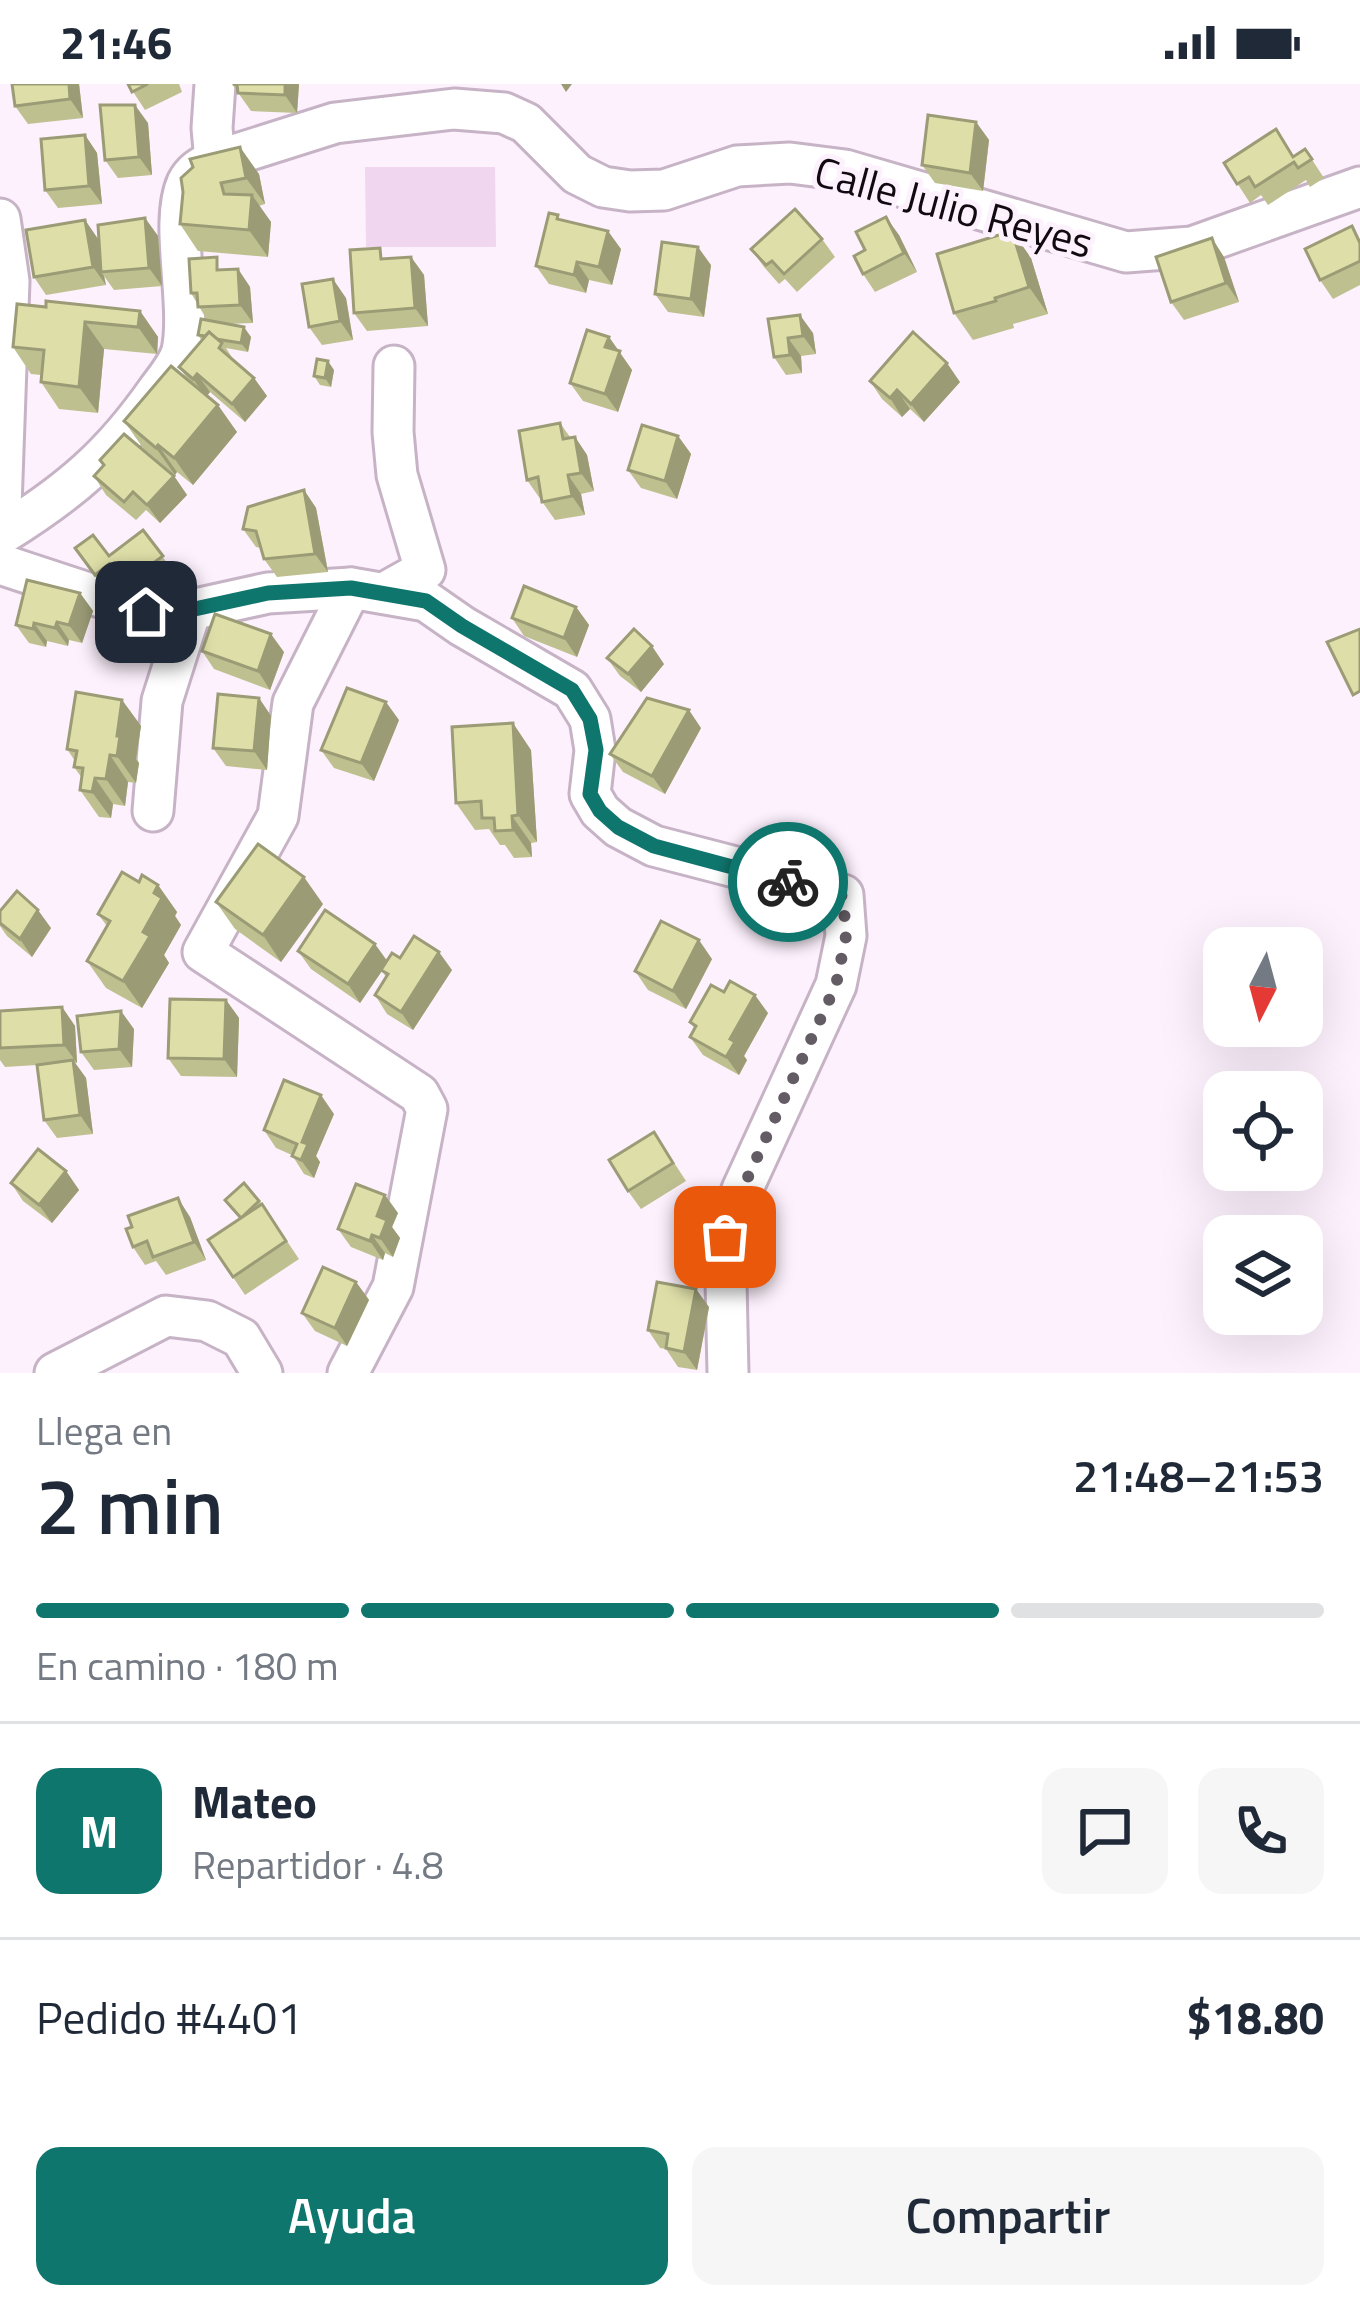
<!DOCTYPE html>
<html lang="es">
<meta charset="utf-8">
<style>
:root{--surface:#fff;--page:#f6f6f7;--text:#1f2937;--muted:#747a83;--line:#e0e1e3;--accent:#0f766e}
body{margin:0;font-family:"Titillium Web",sans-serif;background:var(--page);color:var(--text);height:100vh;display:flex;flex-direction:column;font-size:45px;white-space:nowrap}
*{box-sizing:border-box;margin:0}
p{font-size:39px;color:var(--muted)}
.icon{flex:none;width:66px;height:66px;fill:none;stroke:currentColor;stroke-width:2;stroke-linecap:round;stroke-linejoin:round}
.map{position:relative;height:1289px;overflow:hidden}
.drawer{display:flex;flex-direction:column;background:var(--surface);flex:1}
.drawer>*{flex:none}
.needle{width:78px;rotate:186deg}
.buttons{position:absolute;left:1203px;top:843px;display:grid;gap:24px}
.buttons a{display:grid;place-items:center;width:120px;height:120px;border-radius:24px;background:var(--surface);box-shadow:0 12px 48px #0002;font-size:60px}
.pin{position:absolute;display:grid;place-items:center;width:102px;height:102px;color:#fff;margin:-51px;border-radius:24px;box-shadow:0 6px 18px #0006}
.courier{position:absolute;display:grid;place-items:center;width:120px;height:120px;margin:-60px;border:9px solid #0f766e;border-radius:50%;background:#fff;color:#222;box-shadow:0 3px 15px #0007}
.headline em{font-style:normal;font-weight:600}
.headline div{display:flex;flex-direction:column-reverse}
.headline{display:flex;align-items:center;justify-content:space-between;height:204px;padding:0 36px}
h1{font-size:78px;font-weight:600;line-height:90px}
.bar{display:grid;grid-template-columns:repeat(4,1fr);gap:18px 12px;align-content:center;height:144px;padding:0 36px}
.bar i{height:15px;border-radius:9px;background:var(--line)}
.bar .current{background:var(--accent)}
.bar p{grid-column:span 4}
.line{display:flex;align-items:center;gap:30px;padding:0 36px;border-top:3px solid var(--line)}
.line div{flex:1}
.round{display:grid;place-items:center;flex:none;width:126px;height:126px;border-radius:24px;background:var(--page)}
.action{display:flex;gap:24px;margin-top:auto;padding:24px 36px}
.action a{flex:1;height:138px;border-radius:24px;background:var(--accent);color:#fff;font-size:48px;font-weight:600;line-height:138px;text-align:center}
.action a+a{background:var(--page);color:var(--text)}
.status{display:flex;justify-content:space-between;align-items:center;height:84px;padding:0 60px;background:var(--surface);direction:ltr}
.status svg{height:33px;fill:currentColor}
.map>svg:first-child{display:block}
</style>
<div class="status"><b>21:46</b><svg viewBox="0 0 49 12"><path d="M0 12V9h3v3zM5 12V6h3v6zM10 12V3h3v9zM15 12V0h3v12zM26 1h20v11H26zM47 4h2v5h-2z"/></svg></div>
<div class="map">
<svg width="1360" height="1289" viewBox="0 0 1360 1289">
<rect width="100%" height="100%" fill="#fdf1fd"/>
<polygon fill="#f1d6f0" points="365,83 495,83 496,163 366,163"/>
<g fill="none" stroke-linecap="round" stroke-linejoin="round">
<g stroke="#c7b3c6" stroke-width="45">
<g id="minor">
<polyline points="215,77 335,39 454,25 504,29 526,39 577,90 603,103 630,107 664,106 737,82 790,79 845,86 1126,168 1192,163 1360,103"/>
<polyline points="0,135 9,197 0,451"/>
<path d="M2,450C70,408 112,372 158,306C167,294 178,281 182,267C192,219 169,139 187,99C193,87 203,81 215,77L212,44L215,0"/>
<polyline points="0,480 146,528 191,526 268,509 351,504 426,517 462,542 572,606 590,635 595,666 590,710 600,727 618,743 654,762 843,811 846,852 836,901 742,1106 725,1153 728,1289"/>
<polyline points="384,509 425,486 397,391 393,348 394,282"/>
<polyline points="153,727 162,617 191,526"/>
<polyline points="55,1289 166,1232 207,1237 241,1254 262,1289"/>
<polyline points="348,1289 393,1203 427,1025 419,1010 203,868 278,732 293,619 351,504"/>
</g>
</g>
<use href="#minor" stroke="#fff" stroke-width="39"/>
</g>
<g fill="#bfc090">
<polygon points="12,0 79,0 83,34 28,40 15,22"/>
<polygon points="128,0 179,0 182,8 145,26"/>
<polygon points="232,0 299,0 297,29 251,27"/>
<polygon points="976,38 989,56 983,107 935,99 922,81"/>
<polygon points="148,39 152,91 118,94 105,76"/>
<polygon points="85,51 97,69 102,120 58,124 45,106"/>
<polygon points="1305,65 1324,94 1310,103 1306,96 1268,121 1261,111 1250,119 1224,79 1294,72"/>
<polygon points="259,90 265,120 259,122 271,138 268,173 198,167 180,140 183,108"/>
<polygon points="145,134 158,152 162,202 114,206 104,192 106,201 46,211 34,193 85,136 98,155"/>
<polygon points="562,136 621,165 612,201 589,196 586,209 549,200 536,182"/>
<polygon points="1012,147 1031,174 1048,230 1013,240 1014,244 973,256 954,229"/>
<polygon points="899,151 917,188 875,208 863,190 865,166"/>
<polygon points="1360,154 1360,201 1333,215 1320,196"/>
<polygon points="822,155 835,173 797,208 785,195 779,200 764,183 751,165"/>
<polygon points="411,173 424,191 428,242 367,247 354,229 388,174"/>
<polygon points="1224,173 1239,218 1184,236 1171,218"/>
<polygon points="711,181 704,233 668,228 655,210"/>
<polygon points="238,185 250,203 253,239 228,240 251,253 248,268 226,264 235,278 254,294 267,312 245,338 210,308 207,312 237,348 193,401 177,388 175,391 143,364 124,337 189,297 179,283 202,257 198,251 207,236 191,209 225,186"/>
<polygon points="346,214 353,256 322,261 309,243"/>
<polygon points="46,223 140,227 158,253 157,270 104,265 98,329 59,325 41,298 41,291 31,290 13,263"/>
<polygon points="768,235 813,249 816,270 801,272 802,289 786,291 774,273"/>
<polygon points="609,253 632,286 618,328 583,317 570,299"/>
<polygon points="334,286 331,303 320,301 314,292"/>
<polygon points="870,297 960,298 924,338 910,325 902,333 882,315"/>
<polygon points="560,339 570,353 575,353 587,371 594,407 581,410 585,431 555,436 527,396"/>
<polygon points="678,352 691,370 677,415 641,404 628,386"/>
<polygon points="94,392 174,392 187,411 160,439 146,426 136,436 106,411"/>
<polygon points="304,406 316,424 328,488 277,493 264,475 261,464 256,463 243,445"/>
<polygon points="143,446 175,490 136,519 122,499 107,509 75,464 109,472"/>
<polygon points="80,509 93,527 82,559 69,556 68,562 47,557 46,563 29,559 16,541"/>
<polygon points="576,523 589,541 577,573 524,552 512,534"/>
<polygon points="202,567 284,568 270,606 214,585"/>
<polygon points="607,574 664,580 641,608 620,592"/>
<polygon points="259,614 271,632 267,686 226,682 213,664"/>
<polygon points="122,616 141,642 136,675 139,679 136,699 128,698 125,722 113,720 111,734 99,733 80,706 82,694 74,683 75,677 67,665"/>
<polygon points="399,636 374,697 334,684 321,666"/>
<polygon points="701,644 665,710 623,688 610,670"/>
<polygon points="531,666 537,758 531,759 532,773 514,774 505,761 500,761 489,745 475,746 456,719"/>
<polygon points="139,798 158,801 177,828 175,832 181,841 164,871 169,879 142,924 106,904 87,877 107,842 98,830"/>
<polygon points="216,818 323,820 281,878 235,845"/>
<polygon points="0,827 51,844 32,873 7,852 0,842"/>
<polygon points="298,867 387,877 400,874 452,886 413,946 387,930 375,911 386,893 382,887 360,919 311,885"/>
<polygon points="712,875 686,925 648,906 635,887"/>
<polygon points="724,908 768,929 744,972 747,976 739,991 703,971 690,953 695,945 690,938"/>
<polygon points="226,916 239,934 237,993 181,992 168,974"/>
<polygon points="62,923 75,942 77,979 75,979 86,994 93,1050 57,1054 44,1036 37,981 5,983 0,976 0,964"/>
<polygon points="134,945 132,983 94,986 81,968"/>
<polygon points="334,1030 316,1072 320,1078 314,1094 304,1090 292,1071 276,1064 264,1046"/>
<polygon points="654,1048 686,1097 641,1125 628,1107"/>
<polygon points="66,1087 79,1106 52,1139 23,1117 11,1099"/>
<polygon points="244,1099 262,1120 299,1175 245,1211 208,1156 240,1135 225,1116"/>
<polygon points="398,1129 392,1143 400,1154 393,1173 385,1169 383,1176 351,1163 338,1145"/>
<polygon points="190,1133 206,1176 166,1191 156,1177 145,1181 133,1163"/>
<polygon points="356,1198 369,1216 347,1262 315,1247 302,1229"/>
<polygon points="709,1223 697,1286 678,1283 666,1265 660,1264 648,1246"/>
</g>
<g fill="#9b9c76">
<polygon points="69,0 79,0 83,34 70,15"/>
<polygon points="285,0 299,0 297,29 285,11"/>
<polygon points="561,0 572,0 566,8"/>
<polygon points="135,21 148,39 152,91 139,73"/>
<polygon points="976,38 989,56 983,107 970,89"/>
<polygon points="85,51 97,69 102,120 89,102"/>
<polygon points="240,63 259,90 265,120 246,94"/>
<polygon points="252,111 271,138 268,173 249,146"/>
<polygon points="886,133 899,151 917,188 904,169"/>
<polygon points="145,134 158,152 162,202 149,184"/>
<polygon points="85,136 98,155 101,188 104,192 106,201 93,183"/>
<polygon points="608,147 621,165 612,201 599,183"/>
<polygon points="1012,147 1031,174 1048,230 1029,203"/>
<polygon points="1212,154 1224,173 1239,218 1226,199"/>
<polygon points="698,163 711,181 704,233 691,215"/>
<polygon points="411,173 424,191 428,242 415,224"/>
<polygon points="577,178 589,196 586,209 574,191"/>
<polygon points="238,185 250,203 253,239 240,221"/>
<polygon points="333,195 346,214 353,256 340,237"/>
<polygon points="140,227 158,253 157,270 138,243"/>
<polygon points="800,231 813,249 816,270 803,252"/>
<polygon points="85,238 104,265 98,329 79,303"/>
<polygon points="244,243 251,253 248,268 241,259"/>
<polygon points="609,253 632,286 618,328 605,310 605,263"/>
<polygon points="788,254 801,272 802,289 790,271"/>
<polygon points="328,277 334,286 331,303 325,294"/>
<polygon points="947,279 960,298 924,338 911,320"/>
<polygon points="197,290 210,308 206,313 193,295"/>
<polygon points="254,294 267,312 245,338 232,320"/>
<polygon points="897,306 910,325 902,333 890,314"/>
<polygon points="218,321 237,348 193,401 174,374"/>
<polygon points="678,352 691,370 677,415 665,397"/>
<polygon points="575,353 587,371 594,407 581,389"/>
<polygon points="158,361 177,388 175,391 156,364"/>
<polygon points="568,391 581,410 585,431 572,412"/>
<polygon points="174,392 187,411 160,439 147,421"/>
<polygon points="304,406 316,424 328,488 315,470"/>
<polygon points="80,509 93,527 82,559 69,541"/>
<polygon points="576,523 589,541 577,573 564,554"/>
<polygon points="57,538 69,556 68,562 55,544"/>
<polygon points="34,539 47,557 46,563 33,545"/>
<polygon points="271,550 284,568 270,606 258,587"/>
<polygon points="652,562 664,580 641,608 628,590"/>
<polygon points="259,614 271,632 267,686 254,667"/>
<polygon points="122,616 141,642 136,675 139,679 136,699 117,672 117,652"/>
<polygon points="386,618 399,636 374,697 361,679"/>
<polygon points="689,626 701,644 665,710 652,692"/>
<polygon points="513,639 531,666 537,758 518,731"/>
<polygon points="110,671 128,698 125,722 106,695"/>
<polygon points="95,694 113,720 111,734 92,708"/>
<polygon points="512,732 531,759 532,773 513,746"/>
<polygon points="304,793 323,820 281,878 263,851"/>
<polygon points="158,801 177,828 175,832 181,841 164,871 169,879 142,924 123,897 143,848 154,809"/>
<polygon points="38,826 51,844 32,873 20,855"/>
<polygon points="699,856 712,875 686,925 673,907"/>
<polygon points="375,860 388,878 360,919 348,900"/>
<polygon points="439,868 452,886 413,946 401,928"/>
<polygon points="755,911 768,929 744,972 747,976 739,991 726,973 730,955"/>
<polygon points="226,916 239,934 237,993 224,975"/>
<polygon points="62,923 75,942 77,979 64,961"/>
<polygon points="121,927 134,945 132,983 119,965"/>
<polygon points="73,976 86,994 93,1050 80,1031"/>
<polygon points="321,1011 334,1030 316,1072 320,1078 314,1094 301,1076 302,1058"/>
<polygon points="66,1087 79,1106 52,1139 39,1121"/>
<polygon points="385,1111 398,1129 392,1143 400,1154 393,1173 380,1154 377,1132"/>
<polygon points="178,1114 190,1133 206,1176 194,1158"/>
<polygon points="372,1151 385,1169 383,1176 370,1157"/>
<polygon points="356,1198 369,1216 347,1262 335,1244"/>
<polygon points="696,1205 709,1223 697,1286 684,1268"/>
</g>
<g fill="#dedfa8" stroke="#9b9c76" stroke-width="3">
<polygon points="12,0 69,0 70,15 15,22"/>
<polygon points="128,0 148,0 132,8"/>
<polygon points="233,0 285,0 285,11 238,9 237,1"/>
<polygon points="100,21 135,21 139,73 105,76"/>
<polygon points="928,31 976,38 970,89 922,81"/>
<polygon points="1276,45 1293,73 1305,65 1312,75 1298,84 1294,78 1255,103 1249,93 1237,100 1224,79"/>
<polygon points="85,51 89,102 45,106 41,55"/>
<polygon points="240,63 246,94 221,99 224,110 252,111 249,146 180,140 183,108 181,94 193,83 190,75"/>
<polygon points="795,125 822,155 784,190 772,177 766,181 751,165"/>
<polygon points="549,129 558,131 557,135 608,147 599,183 577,178 574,191 536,182"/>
<polygon points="886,133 904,169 863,190 854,172 865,166 856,148"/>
<polygon points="145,134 149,184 101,188 98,141"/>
<polygon points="85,136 93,183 34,193 26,146"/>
<polygon points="1352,142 1360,159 1360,177 1320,196 1305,165"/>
<polygon points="1012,147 1029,203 995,214 996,217 954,229 937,170"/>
<polygon points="1212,154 1226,199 1171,218 1156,173"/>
<polygon points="662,158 698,163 691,215 655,210"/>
<polygon points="380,164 381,175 411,173 415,224 354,229 350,166"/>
<polygon points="217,173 217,186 238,185 240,221 198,223 197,209 191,209 189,175"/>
<polygon points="333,195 340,237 309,243 302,200"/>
<polygon points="46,217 140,227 138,243 85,238 79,303 41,298 44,266 13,263 17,220 46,223"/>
<polygon points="800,231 803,252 788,254 790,271 774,273 768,235"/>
<polygon points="201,235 244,243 241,259 216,255 209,248 205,252 198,251"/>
<polygon points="587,246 609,253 605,263 620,267 605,310 570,299"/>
<polygon points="209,248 222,259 219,264 254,294 232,320 197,290 193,295 179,283"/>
<polygon points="913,248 947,279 911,320 897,306 890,314 870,297"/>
<polygon points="317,275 328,277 325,294 314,292"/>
<polygon points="171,282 218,321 174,374 158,361 156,364 124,337"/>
<polygon points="560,339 563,355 575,353 581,389 568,391 572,412 542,418 538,393 527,396 519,347"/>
<polygon points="642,341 678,352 665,397 628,386"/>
<polygon points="124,350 174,392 147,421 133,408 124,418 94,392 104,381 100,376"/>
<polygon points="304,406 315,470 264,475 256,447 243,445 248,423"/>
<polygon points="143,446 163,472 124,500 109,480 95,491 75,464 93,451 109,472"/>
<polygon points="27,496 80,509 69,541 57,538 55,544 34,539 33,545 16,541"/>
<polygon points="524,502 576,523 564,554 512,534"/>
<polygon points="215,530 271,550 258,587 202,567"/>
<polygon points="634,545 652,562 628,590 607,574"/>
<polygon points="1360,545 1360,607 1353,611 1327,558"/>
<polygon points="347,604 386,618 361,679 321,666"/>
<polygon points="76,608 122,616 117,652 120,652 117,672 110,671 106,695 95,694 92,708 80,706 83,684 74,683 77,667 67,665"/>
<polygon points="218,610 259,614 254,667 213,664"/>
<polygon points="647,614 689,626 652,692 610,670"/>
<polygon points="513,639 518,731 512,732 513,746 495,747 494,734 482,734 481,717 456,719 452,643"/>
<polygon points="258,760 304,793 263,851 216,818"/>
<polygon points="122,788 139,798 142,791 158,801 154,809 162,814 143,848 150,852 123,897 87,877 110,837 98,830"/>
<polygon points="17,807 38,826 20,855 0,839 0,827"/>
<polygon points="325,826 375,860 348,900 298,867"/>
<polygon points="661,837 699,856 673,907 635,887"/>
<polygon points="414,852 439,868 401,928 375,911 388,890 381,886 392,869 400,874"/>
<polygon points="730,897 755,911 730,955 735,958 726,973 690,953 696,942 690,938 711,901 724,908"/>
<polygon points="170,915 226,916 224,975 168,974"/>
<polygon points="62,923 64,961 0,964 0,927"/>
<polygon points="121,927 119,965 81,968 77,932"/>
<polygon points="73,976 80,1031 44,1036 37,981"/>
<polygon points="284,996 321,1011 302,1058 308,1060 301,1076 292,1072 297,1060 264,1046"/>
<polygon points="654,1048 673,1079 628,1107 609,1076"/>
<polygon points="38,1065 66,1087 39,1121 11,1099"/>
<polygon points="244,1099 259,1117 241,1134 225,1116"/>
<polygon points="356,1100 385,1111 377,1132 387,1136 380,1154 372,1151 370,1157 338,1145"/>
<polygon points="178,1114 194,1158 153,1173 147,1157 133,1163 126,1145 132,1143 128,1132"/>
<polygon points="262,1120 286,1157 233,1193 208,1156"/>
<polygon points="323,1183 356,1198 335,1244 302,1229"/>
<polygon points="657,1198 696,1205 684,1268 666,1264 668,1250 648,1246"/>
</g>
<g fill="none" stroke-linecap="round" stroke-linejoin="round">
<polyline stroke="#645c64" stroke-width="12" stroke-dasharray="0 21.6" points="725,1153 742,1106 836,901 846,852 843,812 788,798"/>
<polyline stroke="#0f766e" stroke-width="15" points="146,528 190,526 268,509 351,504 426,517 462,542 572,606 590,635 596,666 590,710 600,727 618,743 654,762 788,798"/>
</g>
<g text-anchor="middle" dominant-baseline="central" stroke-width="10" stroke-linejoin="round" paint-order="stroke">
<g font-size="42" fill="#110b11" stroke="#fdf1fd">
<text transform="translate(954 122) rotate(15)">Calle Julio Reyes</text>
</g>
</g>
</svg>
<div class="buttons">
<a><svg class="needle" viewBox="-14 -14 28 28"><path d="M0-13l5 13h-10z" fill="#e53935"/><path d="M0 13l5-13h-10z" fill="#747a83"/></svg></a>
<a><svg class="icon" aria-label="locate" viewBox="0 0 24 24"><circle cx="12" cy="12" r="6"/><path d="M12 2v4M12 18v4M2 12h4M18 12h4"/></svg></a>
<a><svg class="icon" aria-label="layers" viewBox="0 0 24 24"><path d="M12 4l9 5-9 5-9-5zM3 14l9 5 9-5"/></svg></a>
</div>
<div class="pin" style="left:725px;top:1153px;background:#ea580c"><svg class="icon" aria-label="bag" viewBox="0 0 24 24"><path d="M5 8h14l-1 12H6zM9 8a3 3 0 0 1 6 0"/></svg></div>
<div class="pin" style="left:146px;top:528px;background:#1f2937"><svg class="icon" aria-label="home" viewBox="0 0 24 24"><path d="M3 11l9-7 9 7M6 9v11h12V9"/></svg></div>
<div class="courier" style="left:788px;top:798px"><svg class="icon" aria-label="bike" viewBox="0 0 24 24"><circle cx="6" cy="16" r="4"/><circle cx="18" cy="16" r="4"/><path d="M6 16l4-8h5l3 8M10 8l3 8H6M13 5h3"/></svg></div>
</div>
<section class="drawer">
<div class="headline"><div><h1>2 min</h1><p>Llega en</p></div><em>21:48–21:53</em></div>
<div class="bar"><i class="current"></i><i class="current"></i><i class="current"></i><i></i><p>En camino · 180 m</p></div>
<div class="line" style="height:216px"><b class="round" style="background:var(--accent);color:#fff">M</b><div><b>Mateo</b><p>Repartidor · 4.8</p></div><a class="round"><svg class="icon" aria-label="chat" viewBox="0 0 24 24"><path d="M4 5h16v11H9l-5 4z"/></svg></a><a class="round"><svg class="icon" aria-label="phone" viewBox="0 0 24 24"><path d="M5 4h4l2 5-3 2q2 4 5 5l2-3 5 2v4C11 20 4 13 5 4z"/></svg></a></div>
<div class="line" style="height:156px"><div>Pedido #4401</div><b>$18.80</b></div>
<div class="action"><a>Ayuda</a><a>Compartir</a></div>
</section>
